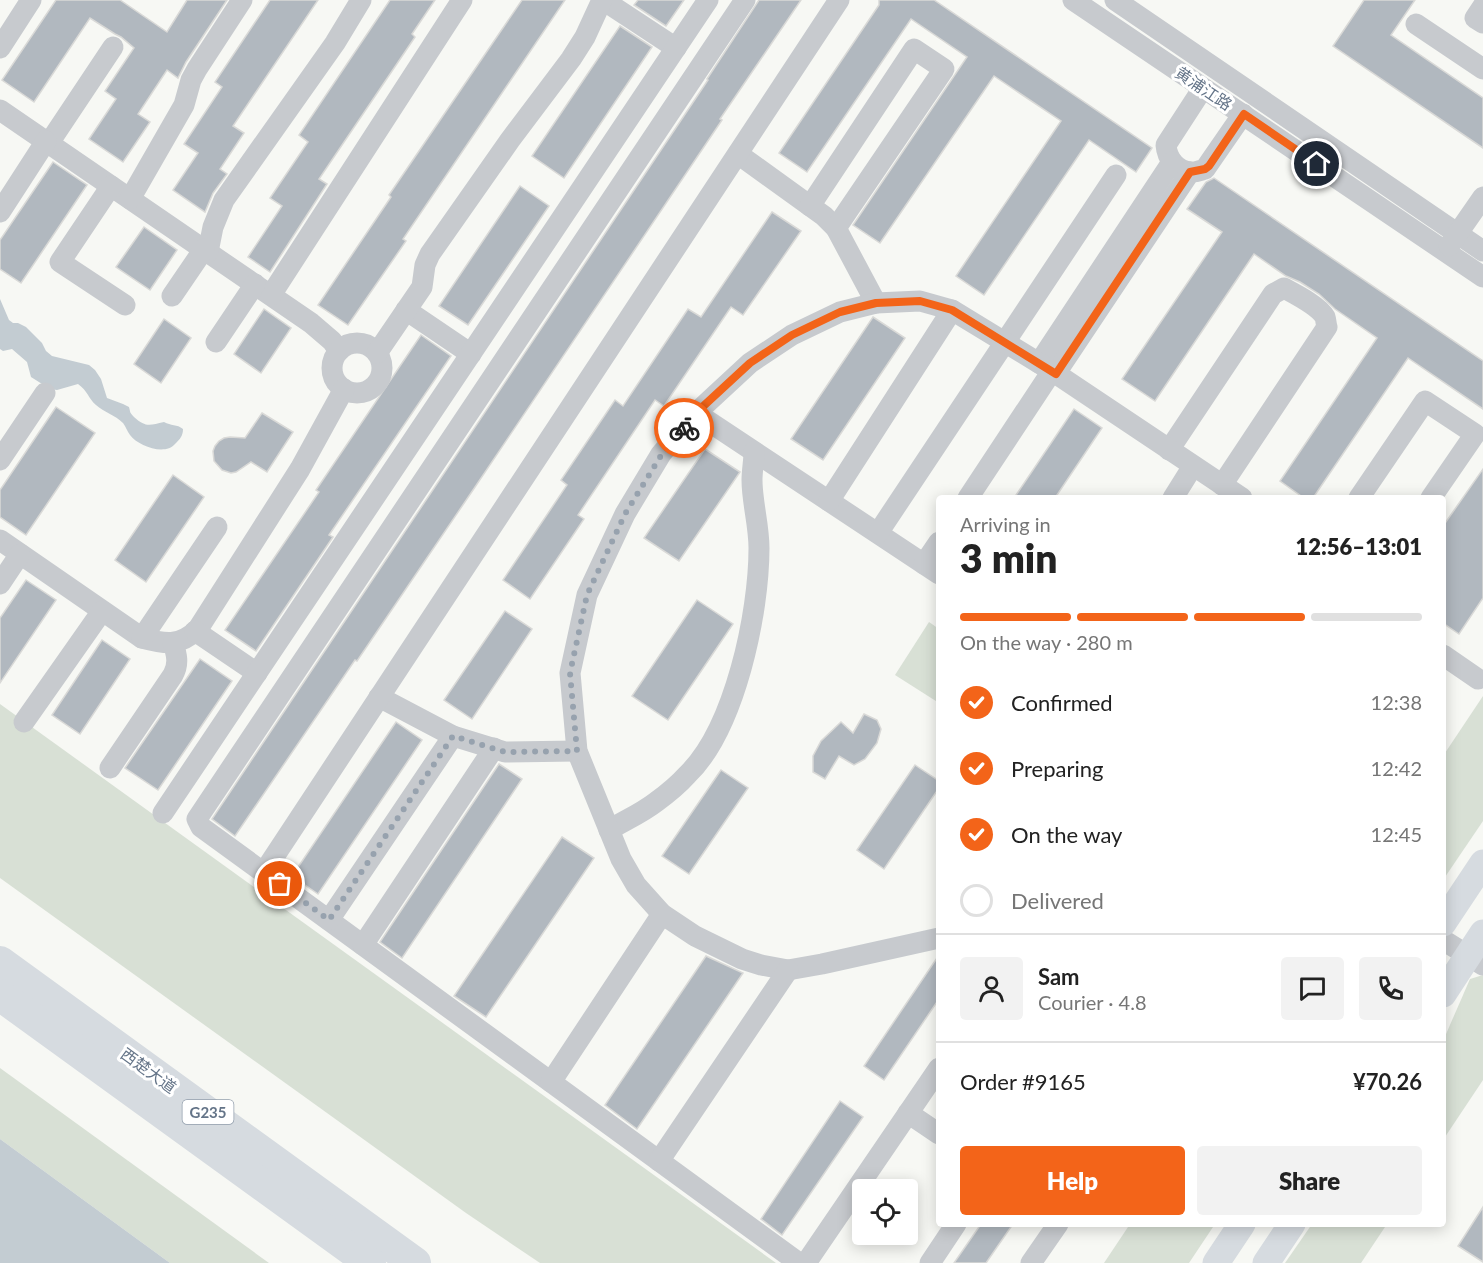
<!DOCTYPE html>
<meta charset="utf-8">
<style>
:root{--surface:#fff;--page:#f2f2f2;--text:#222;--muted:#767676;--line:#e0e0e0;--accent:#f36419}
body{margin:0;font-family:Lato,"Noto Sans SC",sans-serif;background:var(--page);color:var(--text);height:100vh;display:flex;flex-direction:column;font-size:22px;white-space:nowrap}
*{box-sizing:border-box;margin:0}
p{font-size:20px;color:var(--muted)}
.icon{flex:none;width:33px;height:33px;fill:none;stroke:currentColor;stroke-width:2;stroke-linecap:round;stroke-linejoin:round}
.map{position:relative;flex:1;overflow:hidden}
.side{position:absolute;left:936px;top:495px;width:510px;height:732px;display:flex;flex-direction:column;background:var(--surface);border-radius:6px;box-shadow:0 3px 15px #0003}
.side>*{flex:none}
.controls{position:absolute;left:852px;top:1179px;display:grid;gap:12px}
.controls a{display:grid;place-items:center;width:66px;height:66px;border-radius:6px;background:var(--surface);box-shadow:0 3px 15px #0003;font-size:30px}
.pin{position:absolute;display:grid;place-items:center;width:51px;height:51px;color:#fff;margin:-26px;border:3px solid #fff;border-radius:50%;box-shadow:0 2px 6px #0007}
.courier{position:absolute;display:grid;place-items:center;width:60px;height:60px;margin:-30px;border:4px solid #f36419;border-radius:50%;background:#fff;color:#222;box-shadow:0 2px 8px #0007}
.head em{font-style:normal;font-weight:800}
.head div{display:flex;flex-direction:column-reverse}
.head{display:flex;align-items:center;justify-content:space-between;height:102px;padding:0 24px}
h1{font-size:39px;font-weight:800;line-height:45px}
.bar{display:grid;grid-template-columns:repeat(4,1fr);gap:9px 6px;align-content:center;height:72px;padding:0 24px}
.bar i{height:8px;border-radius:4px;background:var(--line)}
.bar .on{background:var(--accent)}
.bar p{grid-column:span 4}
.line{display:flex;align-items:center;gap:15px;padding:0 24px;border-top:2px solid var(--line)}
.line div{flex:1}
.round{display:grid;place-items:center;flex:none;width:63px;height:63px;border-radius:6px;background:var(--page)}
ol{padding:0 24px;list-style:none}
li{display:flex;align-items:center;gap:18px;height:66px}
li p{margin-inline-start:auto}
li .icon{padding:6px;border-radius:50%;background:var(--accent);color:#fff;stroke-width:4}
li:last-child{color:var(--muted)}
li i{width:33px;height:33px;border:3px solid var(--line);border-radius:50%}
.action{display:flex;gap:12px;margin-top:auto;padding:12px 24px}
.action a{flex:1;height:69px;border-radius:6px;background:var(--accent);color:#fff;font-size:24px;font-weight:800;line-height:69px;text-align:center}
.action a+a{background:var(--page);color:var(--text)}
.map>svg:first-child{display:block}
</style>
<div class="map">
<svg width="1483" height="1263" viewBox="0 0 1483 1263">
<rect width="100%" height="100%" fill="#f7f8f4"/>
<g fill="#d8e0d5">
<polygon points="929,622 939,629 939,703 895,675"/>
<polygon points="1483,696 1483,821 1443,880 1443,756"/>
<polygon points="0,704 776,1263 540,1263 466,1213 0,878"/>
<polygon points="1483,975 1483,1080 1443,1140 1443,1041 1470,979"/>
<polygon points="0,1068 269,1263 170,1263 0,1139"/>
<polygon points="1130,1224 1215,1224 1189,1263 1104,1263"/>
<polygon points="1312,1224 1387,1224 1361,1263 1285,1263"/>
</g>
<g fill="#c3ccd2">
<path d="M0,299L9,320L13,323H18L26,327L42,343L46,351L52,356L89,365L95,370L101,379L107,398L123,404L129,407C131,414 129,411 134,417C146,428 150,425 164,422C171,426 177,424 183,429C183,436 180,439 175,444C165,456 138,446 130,435C127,431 126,427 123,423C115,415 104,412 96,405C88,398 88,391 78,384L57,390L50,389L31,377L27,362L12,349L3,351L0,349Z"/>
<polygon points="0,1139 170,1263 0,1263"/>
</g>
<g fill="#b1b8bf" stroke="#d9d9d7" stroke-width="1.5">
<polygon points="56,0 120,0 167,32 187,0 227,0 186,62 178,78 167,70 138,114 150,122 123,162 89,139 116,99 105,91 134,48 121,37 115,34 90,18 34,102 2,80"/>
<polygon points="270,0 318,0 233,126 244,133 220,169 227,174 213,193 205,212 173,190 198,153 184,144 222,87 215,82"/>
<polygon points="390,0 435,0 412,34 415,37 319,179 327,184 270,272 248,257 282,206 270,198 308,142 299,135"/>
<polygon points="522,0 565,0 403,239 406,241 348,325 318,305 391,197 389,195"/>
<polygon points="638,0 684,0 666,26 634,5"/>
<polygon points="759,0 801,0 720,119 722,120 473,490 357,661 355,660 235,836 212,819 708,80 707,79"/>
<polygon points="879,0 934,0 1152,148 1136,172 1089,140 984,295 956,276 1061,121 994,76 880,243 853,225 967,57 911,19 807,172 779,153 879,5"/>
<polygon points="1364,0 1415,0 1391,35 1483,98 1483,148 1333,46"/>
<polygon points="620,26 652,47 564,178 532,156"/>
<polygon points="53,162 87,185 21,283 0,269 0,240"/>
<polygon points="1214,178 1483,361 1483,409 1408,358 1313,498 1304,498 1280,481 1377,338 1335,309 1319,294 1300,282 1286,276 1254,254 1155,401 1122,379 1222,232 1187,209 1206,182"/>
<polygon points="520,186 549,206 468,325 439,306"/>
<polygon points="772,212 801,231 743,315 731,307 664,406 655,400 578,515 584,519 530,599 503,580 567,485 561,480 615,400 623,406 688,309 701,317"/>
<polygon points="144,227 177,250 150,290 116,267"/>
<polygon points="264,309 291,328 261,373 234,354"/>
<polygon points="873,317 905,338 823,460 791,439"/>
<polygon points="164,319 191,338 161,383 134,364"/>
<polygon points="421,335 451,356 329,535 333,537 256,651 225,630 319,492 316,490"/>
<polygon points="56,407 95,433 26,535 0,517 0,490"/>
<polygon points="1074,409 1102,428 1055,498 1014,498"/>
<polygon points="262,413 293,432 267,472 251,462 236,472 231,473 222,470 214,461 213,451 215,446 219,441 224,438 230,437 245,438"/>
<polygon points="705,449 740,472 679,561 644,538"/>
<polygon points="1483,469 1483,598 1459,634 1443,623 1443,526"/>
<polygon points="173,475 204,497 146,582 115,560"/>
<polygon points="26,580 56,600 0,683 0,618"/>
<polygon points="697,600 733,624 668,720 632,696"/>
<polygon points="505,611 532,629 472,719 444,700"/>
<polygon points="102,640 130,659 80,734 52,715"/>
<polygon points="200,659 232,681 158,790 125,768"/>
<polygon points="864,714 877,720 881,729 877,743 865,759 854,765 839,756 825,779 813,772 813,756 821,741 841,722 853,733"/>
<polygon points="396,722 422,740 318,894 292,876"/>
<polygon points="499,764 522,779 402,958 380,942"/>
<polygon points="915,765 939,781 939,788 884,869 857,850"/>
<polygon points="721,770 748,788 689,874 662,856"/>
<polygon points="562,837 594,858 486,1017 454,996"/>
<polygon points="939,955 939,999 884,1080 864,1066"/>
<polygon points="706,956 743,973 637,1129 605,1105"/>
<polygon points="840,1101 863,1117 782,1235 761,1219"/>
<polygon points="1483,1207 1483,1262 1458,1246"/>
<polygon points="981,1224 1013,1224 986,1263 954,1263"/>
</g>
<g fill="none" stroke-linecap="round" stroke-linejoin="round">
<g stroke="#c7cace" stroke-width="21">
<polyline points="603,0 676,48"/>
<polyline points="745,0 197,819 201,827 799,1263"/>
<polyline points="1073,0 1483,277"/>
<polyline points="1115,0 1483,251"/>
<polyline points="1483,6 1475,18 1483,23"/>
<polyline points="1416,24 1483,69"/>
<polyline points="0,48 31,0"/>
<path d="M1203,88L1166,145C1167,158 1176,171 1191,172C1195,173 1201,170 1205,169L1243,114"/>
<polyline points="0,110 311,323 332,341 339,351"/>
<polyline points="49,143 113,47"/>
<polyline points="738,154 824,216 836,228 876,303"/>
<polyline points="111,186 60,262 125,305"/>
<polyline points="130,199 184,105 191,80 197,69 242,0"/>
<polyline points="810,206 914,49 944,69 836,228"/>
<polyline points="0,212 46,141"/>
<polyline points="1449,246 1483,197"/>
<polyline points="208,252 213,227 224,200 335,43 361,0"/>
<polyline points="271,295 462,0"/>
<polyline points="172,296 204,249"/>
<polyline points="406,310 471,354"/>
<polyline points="216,342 255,284"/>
<circle cx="357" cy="368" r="25"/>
<polyline points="377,353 422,287 425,265 430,254 510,140 571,59 585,37 602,0"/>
<polyline points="1039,363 1172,162"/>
<polyline points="1056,373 1190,172"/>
<polyline points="696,413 939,574"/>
<path d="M1169,450L1273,294L1284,288C1295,294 1319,306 1325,317C1326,320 1326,324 1327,327L1222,485"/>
<polyline points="0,460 45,393"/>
<polyline points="968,498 1052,371"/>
<polyline points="1173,498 1193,466"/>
<polyline points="1359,498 1425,401 1475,434 1431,498"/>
<polyline points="829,501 952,310"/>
<polyline points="878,533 1116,175"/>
<path d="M0,540L142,638C165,644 179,647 198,629L300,469L344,389"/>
<polyline points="924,564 939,542"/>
<polyline points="0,584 20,554"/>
<polyline points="195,631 257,673"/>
<polyline points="142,638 217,527"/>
<polyline points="1443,655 1478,679"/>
<polyline points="379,697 453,736 505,752 577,751"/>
<polyline points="24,722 102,611"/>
<path d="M110,768L173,675C179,664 177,655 173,643"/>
<polyline points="163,813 708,0"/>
<path d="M609,830C624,821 642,813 656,802C667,794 678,785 687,775C735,729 759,613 759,548C759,525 752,502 752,480C752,470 754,461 754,452"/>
<polyline points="264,872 839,0"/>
<polyline points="329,920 453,736"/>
<polyline points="939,938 822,964 788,970 761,965 742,959 695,936 662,914 636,885 621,859 577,751 570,673 587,595 625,514 661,454 696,413 750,363 792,335 840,312 876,303 920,301 952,310 1052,371 1242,498"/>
<polyline points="1443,940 1483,965"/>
<polyline points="363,945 494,748"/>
<polyline points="551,1082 662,914"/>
<polyline points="908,1113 939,1134"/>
<polyline points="659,1161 788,970"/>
<polyline points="806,1263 939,1068"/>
<polyline points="930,1263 956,1224"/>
<polyline points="1031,1263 1058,1224"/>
</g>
<g stroke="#d6dbe0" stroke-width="27">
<polyline points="1443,923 1483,863"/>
<polyline points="1443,994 1483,933"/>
<polyline points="1216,1263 1242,1224"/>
<polyline points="1266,1263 1292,1224"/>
</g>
<g stroke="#d6dbe0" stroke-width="32">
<polyline points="0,962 415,1263"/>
<polyline points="0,995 370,1263"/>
</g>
</g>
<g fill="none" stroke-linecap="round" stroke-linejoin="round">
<polyline stroke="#97a2ae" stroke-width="6" stroke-dasharray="0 10.8" points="280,884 329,920 453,736 505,752 577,751 570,673 587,595 625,514 662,454 684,428"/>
<polyline stroke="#f36419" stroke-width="8" points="684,428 698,411 750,363 792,335 840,312 876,303 920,301 952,310 1056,374 1190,172 1205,169 1209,166 1244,114 1317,164"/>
</g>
<g text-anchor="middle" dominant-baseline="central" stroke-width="6" stroke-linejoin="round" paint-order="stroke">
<rect fill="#fff" stroke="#929eac" stroke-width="1.5" x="182.5" y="1100" width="51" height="24" rx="4.5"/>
<g font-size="15" font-weight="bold" fill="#647488">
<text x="208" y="1112">G235</text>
</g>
<g font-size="16" fill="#647488" stroke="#fff">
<text transform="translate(1204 88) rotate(34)">黄浦江路</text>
<text transform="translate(149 1070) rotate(36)">西楚大道</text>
</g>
</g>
</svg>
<div class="controls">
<a><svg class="icon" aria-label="locate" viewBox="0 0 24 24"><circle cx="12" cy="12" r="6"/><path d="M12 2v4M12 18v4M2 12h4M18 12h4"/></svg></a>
</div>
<div class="pin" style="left:280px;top:884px;background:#ea580c"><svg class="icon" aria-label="bag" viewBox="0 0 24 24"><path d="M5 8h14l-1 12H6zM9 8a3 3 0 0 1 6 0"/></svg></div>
<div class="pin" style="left:1317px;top:164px;background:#1f2937"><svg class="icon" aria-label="home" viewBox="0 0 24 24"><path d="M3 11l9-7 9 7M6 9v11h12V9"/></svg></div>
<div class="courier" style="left:684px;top:428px"><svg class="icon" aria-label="bike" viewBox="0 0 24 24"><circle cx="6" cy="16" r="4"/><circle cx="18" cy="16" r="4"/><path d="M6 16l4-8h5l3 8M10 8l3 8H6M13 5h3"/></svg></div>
<section class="side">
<div class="head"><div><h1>3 min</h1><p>Arriving in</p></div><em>12:56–13:01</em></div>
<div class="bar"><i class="on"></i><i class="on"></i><i class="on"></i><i></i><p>On the way · 280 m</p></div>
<ol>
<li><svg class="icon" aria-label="check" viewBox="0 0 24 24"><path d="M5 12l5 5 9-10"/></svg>Confirmed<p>12:38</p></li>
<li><svg class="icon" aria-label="check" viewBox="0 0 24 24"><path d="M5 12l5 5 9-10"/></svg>Preparing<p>12:42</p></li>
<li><svg class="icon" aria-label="check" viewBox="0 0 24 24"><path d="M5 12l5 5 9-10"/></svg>On the way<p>12:45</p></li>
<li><i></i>Delivered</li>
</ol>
<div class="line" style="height:108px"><a class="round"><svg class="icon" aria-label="person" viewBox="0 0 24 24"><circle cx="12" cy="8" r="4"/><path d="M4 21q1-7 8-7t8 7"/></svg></a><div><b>Sam</b><p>Courier · 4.8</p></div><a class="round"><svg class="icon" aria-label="chat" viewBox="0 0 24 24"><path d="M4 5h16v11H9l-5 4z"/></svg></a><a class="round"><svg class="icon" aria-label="phone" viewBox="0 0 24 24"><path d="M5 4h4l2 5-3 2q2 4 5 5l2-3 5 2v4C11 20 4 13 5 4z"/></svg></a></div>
<div class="line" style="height:78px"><div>Order #9165</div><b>¥70.26</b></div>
<div class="action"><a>Help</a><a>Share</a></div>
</section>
</div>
